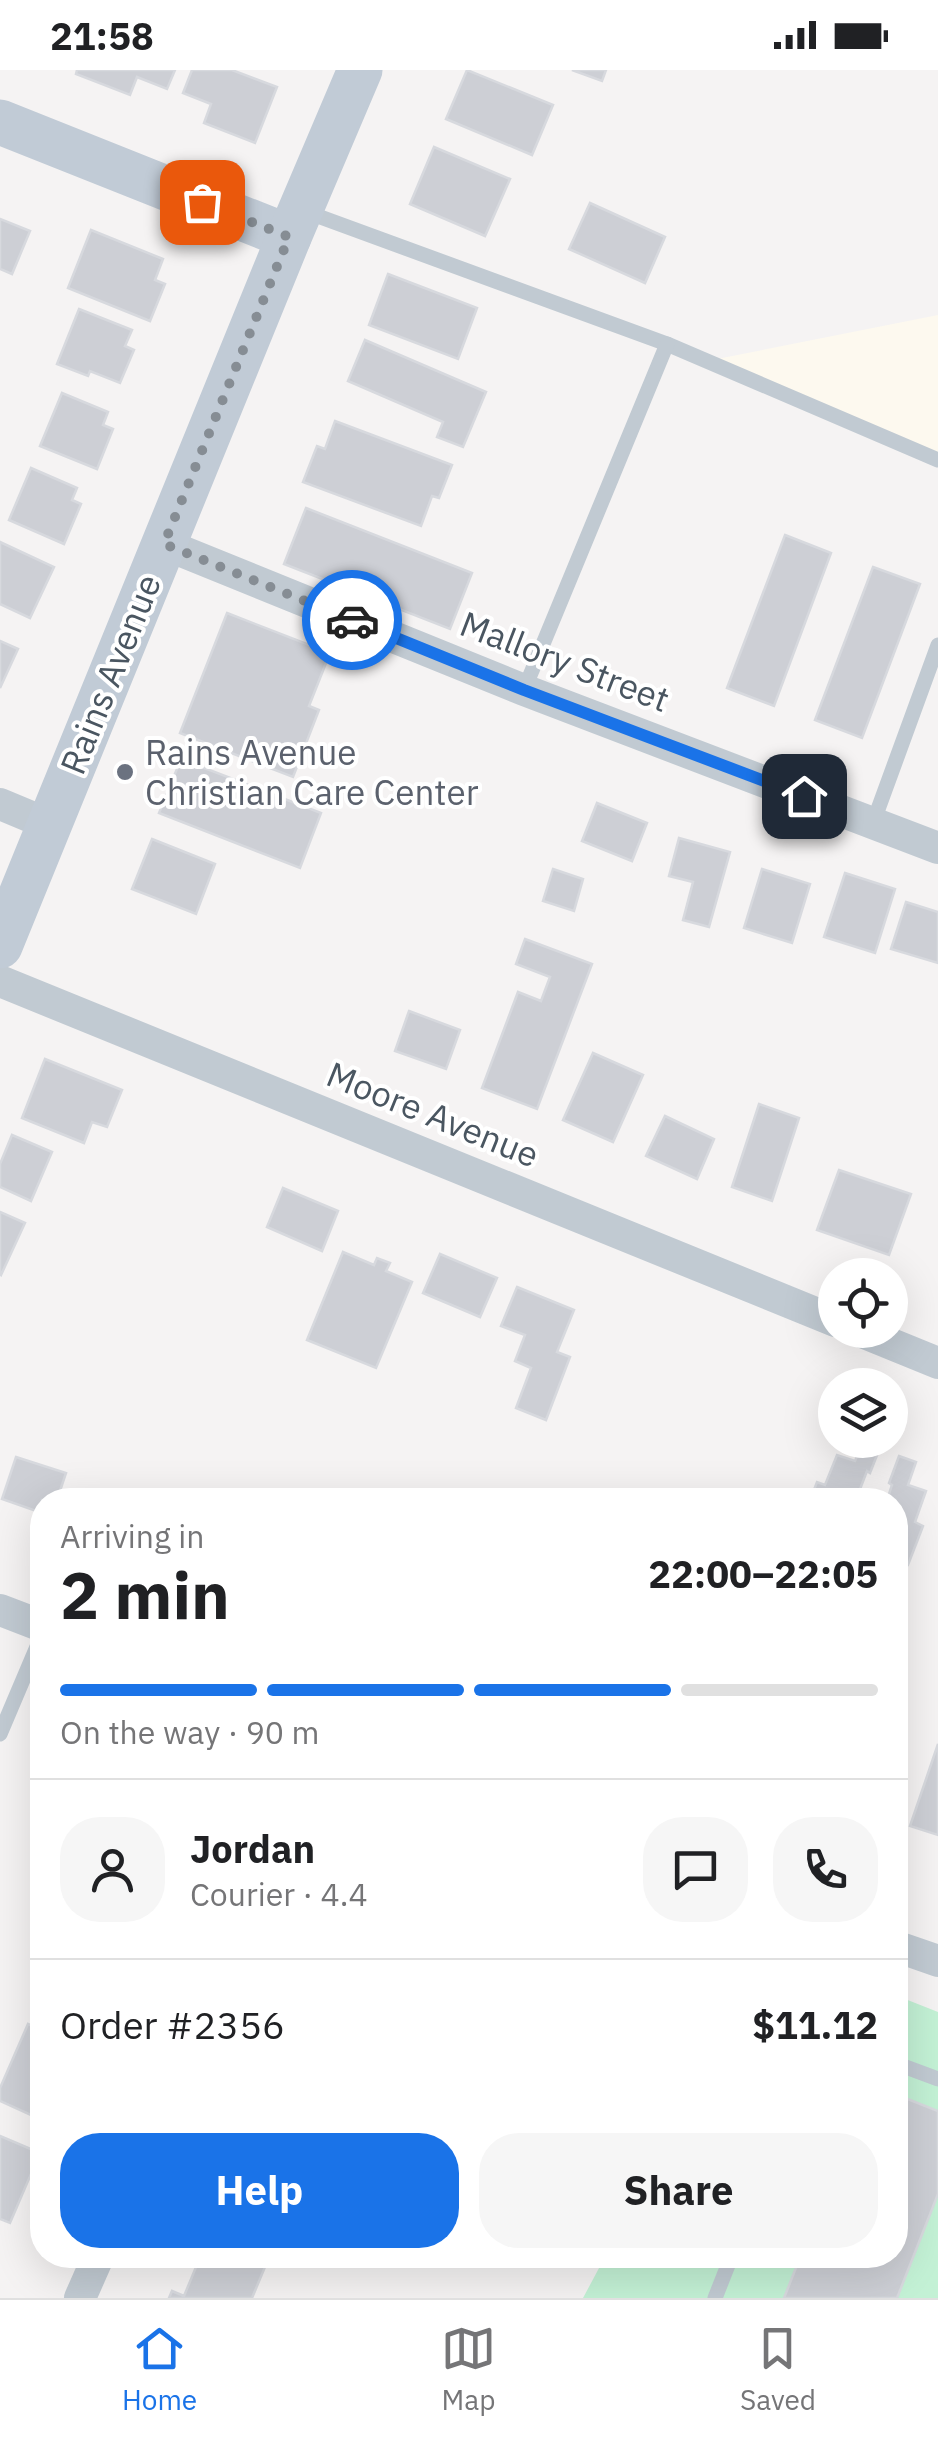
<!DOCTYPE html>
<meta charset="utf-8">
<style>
:root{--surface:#fff;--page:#f6f6f6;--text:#202124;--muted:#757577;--line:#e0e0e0;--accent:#1a73e8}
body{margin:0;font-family:"IBM Plex Sans",sans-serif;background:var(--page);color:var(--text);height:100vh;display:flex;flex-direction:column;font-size:38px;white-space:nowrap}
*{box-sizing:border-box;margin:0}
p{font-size:32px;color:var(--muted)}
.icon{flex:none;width:55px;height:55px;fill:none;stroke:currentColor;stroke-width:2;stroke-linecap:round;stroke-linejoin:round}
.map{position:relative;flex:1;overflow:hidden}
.sheet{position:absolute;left:30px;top:1418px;width:878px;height:780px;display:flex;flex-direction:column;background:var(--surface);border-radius:40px;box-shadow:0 10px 40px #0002}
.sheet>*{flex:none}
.controls{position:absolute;left:818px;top:1188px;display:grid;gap:20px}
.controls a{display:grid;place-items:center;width:90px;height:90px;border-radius:50%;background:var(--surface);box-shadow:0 10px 40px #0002;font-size:50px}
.pin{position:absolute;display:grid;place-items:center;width:85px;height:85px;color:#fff;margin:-42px;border-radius:20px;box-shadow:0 5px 15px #0006}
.courier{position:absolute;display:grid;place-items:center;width:100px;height:100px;margin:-50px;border:8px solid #1a73e8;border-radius:50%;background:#fff;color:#222;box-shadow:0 2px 12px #0007}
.head em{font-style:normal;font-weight:700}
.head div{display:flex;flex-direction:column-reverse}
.head{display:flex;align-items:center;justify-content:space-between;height:170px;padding:0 30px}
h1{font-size:65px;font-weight:700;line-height:75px}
.bar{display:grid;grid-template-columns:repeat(4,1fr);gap:15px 10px;align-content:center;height:120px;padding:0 30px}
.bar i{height:12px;border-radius:8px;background:var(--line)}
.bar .selected{background:var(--accent)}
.bar p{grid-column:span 4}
.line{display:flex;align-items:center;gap:25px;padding:0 30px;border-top:2px solid var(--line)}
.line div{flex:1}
.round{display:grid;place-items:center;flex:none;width:105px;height:105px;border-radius:40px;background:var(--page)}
.cta{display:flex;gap:20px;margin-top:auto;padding:20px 30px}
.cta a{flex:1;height:115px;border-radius:40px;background:var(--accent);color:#fff;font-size:40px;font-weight:700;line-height:115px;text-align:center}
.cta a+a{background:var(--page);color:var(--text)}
.status{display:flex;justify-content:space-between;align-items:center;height:70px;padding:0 50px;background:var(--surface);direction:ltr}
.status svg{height:28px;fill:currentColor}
.tabs{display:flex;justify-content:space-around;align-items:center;height:140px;border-top:2px solid var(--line);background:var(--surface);font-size:28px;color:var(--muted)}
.tabs a{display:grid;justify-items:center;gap:5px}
.tabs .selected{color:var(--accent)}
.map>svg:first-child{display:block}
</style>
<div class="status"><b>21:58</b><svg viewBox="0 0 49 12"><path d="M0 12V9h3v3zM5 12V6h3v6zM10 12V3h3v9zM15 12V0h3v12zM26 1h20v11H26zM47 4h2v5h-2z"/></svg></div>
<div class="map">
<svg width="938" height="2228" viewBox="0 0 938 2228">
<rect width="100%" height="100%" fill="#f5f3f3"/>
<polygon fill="#fdf9ef" points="938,245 938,390 707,291"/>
<polygon fill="#c3f1d5" points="895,1925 938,1942 938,2228 583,2228 606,2185 895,2185"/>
<g fill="#cdcfd5" stroke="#d7d9de" stroke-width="2.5">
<polygon points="77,0 175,0 167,19 137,7 130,25 76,4"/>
<polygon points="192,0 232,0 277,17 255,73 204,53 211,34 183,23"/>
<polygon points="467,0 553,35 532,85 446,49"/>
<polygon points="572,0 606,0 602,11"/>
<polygon points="434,77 510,109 485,166 410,134"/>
<polygon points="590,133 665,167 645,213 569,179"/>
<polygon points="0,149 30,161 12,204 0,199"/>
<polygon points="91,160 163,189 155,210 165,214 150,251 68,218"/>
<polygon points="388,204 477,238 458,289 369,255"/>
<polygon points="79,239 132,260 125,276 134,280 120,313 90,301 88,306 57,294"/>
<polygon points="365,270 486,322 463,377 437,367 443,352 348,311"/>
<polygon points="62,323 108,342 103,355 113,359 97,399 40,376"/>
<polygon points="335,351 452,395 439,428 432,426 421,456 303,412 317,376 325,379"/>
<polygon points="31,398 77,418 72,430 81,434 64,474 9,450"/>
<polygon points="306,438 472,503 450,559 284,494"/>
<polygon points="785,465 831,483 774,636 727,618"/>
<polygon points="0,472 54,497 30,548 0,534"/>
<polygon points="873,497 920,514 862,668 815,650"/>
<polygon points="227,543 330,583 309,636 319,640 293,707 180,663"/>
<polygon points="0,571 18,579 0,618"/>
<polygon points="181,689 321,743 300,798 159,743"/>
<polygon points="597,733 647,753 632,791 582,771"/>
<polygon points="679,768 730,782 709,857 683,850 693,812 669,806"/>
<polygon points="152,769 215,794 196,844 132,819"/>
<polygon points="553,799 583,809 574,841 543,831"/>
<polygon points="762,799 810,814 792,873 744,858"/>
<polygon points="845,803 895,819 875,883 824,867"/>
<polygon points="906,832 938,842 938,893 891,879"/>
<polygon points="525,869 592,894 537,1039 482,1018 518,922 541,931 550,907 516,894"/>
<polygon points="409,941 460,960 446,999 395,981"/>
<polygon points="593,983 643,1005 613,1072 563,1050"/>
<polygon points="45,989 122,1020 107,1057 92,1052 84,1073 22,1048"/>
<polygon points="759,1034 799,1048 772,1131 732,1117"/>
<polygon points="665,1046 714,1069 697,1109 646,1086"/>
<polygon points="12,1065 52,1082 31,1131 0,1117 0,1094"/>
<polygon points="839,1100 911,1124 889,1185 817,1160"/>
<polygon points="283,1118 338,1141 322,1181 267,1157"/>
<polygon points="0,1142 25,1153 1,1205 0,1204"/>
<polygon points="343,1182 374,1195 377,1188 390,1193 386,1201 412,1212 376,1298 307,1270"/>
<polygon points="440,1184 497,1208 480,1247 423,1223"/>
<polygon points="517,1217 574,1240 557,1282 570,1287 546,1350 516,1338 531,1298 515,1291 525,1265 501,1256"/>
<polygon points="864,1370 881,1375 870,1403 867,1401 857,1427 861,1430 810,1430 817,1412 825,1415 837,1385 855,1391"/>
<polygon points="899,1386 916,1392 908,1415 926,1421 915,1452 923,1456 908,1495 895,1490 895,1430 887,1430 892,1415 889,1413"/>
<polygon points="16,1387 66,1403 57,1430 42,1430 42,1443 2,1429"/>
<polygon points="938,1674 938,1765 910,1756"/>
<polygon points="42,1897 42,1928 32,1924"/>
<polygon points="28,1954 42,1960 42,2050 0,2031 0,2018"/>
<polygon points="895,2024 938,2041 938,2124 897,2228 784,2228 801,2185 895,2185"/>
<polygon points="0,2066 40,2083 10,2153 0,2149"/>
<polygon points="201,2185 270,2185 252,2228 169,2228 172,2221 184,2226"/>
</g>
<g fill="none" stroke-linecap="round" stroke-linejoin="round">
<g stroke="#c1cad2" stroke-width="15">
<polyline points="304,141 667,274 938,390"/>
<polyline points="524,620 667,274"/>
<polyline points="873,753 938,575"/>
<polyline points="0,1664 42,1565"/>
<polyline points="895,1993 938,2009"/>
<polyline points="715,2228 732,2185"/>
</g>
<g stroke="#c1cad2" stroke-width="32">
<polyline points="164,474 524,620 938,778"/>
<polyline points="0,734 48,754"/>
<polyline points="0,911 835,1251"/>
<polyline points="857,1260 938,1293"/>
<polyline points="0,1540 42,1556"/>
<polyline points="895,1876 938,1891"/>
<polyline points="80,2228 99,2185"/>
</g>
<g stroke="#c1cbd6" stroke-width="45">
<polyline points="0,52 289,167"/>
<polyline points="0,876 289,167 360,0"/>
</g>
</g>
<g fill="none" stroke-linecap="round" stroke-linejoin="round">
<polyline stroke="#868d94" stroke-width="10" stroke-dasharray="0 18" points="202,132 289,167 164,474 352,550"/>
<polyline stroke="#1a73e8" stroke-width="12" points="352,550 524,620 804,726"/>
</g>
<circle fill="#6b7280" stroke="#fff" stroke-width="4" cx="125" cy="702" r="10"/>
<g text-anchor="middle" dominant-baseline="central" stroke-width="8" stroke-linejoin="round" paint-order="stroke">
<g font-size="35" fill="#4a5661" stroke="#fff">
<text transform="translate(565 591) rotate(21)">Mallory Street</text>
<text transform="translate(110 604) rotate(-68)">Rains Avenue</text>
<text transform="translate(433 1044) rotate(22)">Moore Avenue</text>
</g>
<g font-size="35" fill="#5b616d" stroke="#fff" text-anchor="start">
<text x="145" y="682">Rains Avenue<tspan x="145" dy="40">Christian Care Center</tspan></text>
</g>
</g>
</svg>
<div class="controls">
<a><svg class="icon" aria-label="locate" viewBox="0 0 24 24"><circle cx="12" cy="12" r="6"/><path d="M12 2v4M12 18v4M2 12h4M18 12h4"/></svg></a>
<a><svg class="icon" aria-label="layers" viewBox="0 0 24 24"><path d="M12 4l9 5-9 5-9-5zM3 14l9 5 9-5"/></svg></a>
</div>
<div class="pin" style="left:202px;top:132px;background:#ea580c"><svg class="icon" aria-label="bag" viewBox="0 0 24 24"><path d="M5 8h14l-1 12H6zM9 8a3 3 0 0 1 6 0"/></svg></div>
<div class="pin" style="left:804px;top:726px;background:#1f2937"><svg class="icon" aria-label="home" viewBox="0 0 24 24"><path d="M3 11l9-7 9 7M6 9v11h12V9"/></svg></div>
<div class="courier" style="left:352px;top:550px"><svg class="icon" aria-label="car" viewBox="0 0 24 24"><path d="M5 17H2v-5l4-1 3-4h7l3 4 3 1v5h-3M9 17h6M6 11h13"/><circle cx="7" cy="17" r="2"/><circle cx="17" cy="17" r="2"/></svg></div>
<section class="sheet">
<div class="head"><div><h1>2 min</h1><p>Arriving in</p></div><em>22:00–22:05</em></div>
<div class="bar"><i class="selected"></i><i class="selected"></i><i class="selected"></i><i></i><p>On the way · 90 m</p></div>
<div class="line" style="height:180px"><a class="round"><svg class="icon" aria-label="person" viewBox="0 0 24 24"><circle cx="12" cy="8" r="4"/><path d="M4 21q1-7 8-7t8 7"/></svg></a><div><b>Jordan</b><p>Courier · 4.4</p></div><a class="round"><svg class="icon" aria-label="chat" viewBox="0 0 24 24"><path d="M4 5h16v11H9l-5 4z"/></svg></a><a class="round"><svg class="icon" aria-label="phone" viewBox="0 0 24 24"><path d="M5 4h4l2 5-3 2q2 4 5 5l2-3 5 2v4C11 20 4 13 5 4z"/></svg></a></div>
<div class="line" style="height:130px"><div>Order #2356</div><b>$11.12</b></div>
<div class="cta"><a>Help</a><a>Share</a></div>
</section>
</div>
<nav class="tabs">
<a class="selected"><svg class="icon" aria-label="home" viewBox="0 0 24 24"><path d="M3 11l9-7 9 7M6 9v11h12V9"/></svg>Home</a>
<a><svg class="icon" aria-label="map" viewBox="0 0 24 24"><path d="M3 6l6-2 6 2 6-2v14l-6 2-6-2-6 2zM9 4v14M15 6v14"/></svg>Map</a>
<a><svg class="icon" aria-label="saved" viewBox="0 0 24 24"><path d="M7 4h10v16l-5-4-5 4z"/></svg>Saved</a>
</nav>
